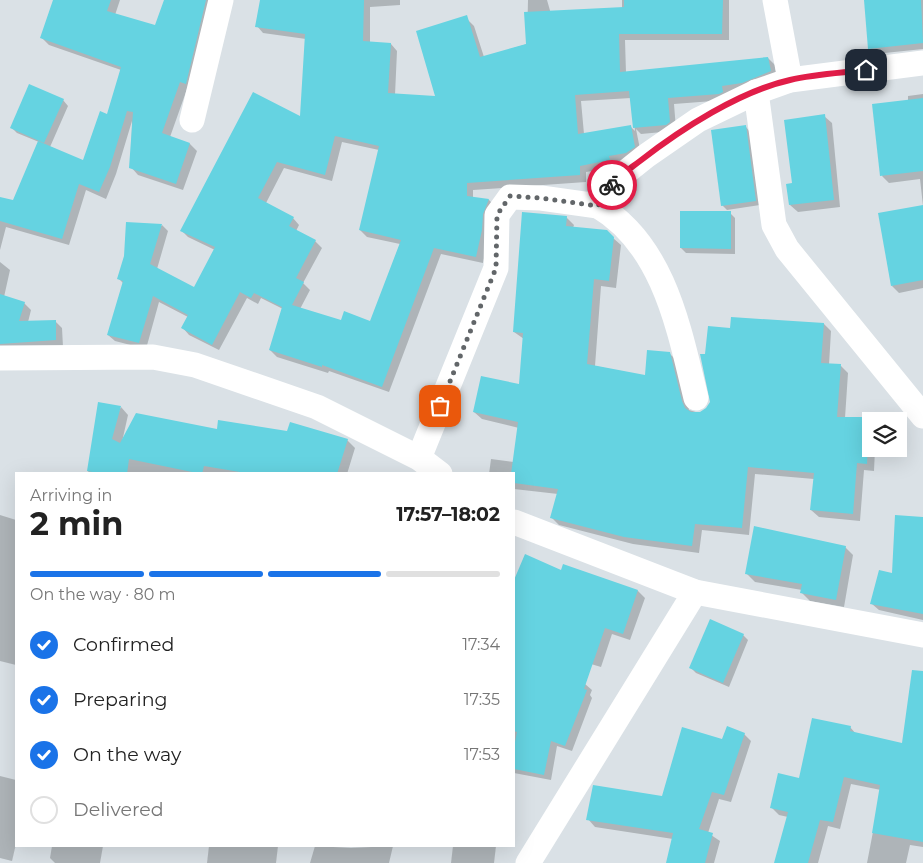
<!DOCTYPE html>
<meta charset="utf-8">
<style>
:root{--surface:#fff;--page:#f6f6f6;--text:#222;--muted:#767676;--line:#e0e0e0;--accent:#1a73e8}
body{margin:0;font-family:Montserrat,sans-serif;background:var(--page);color:var(--text);height:100vh;display:flex;flex-direction:column;font-size:19px;white-space:nowrap}
*{box-sizing:border-box;margin:0}
p{font-size:16px;color:var(--muted)}
.icon{flex:none;width:28px;height:28px;fill:none;stroke:currentColor;stroke-width:2;stroke-linecap:round;stroke-linejoin:round}
.map{position:relative;flex:1;overflow:hidden}
.details{position:absolute;left:15px;top:472px;width:500px;height:375px;display:flex;flex-direction:column;background:var(--surface);border-radius:0px;box-shadow:0 5px 20px #0002}
.details>*{flex:none}
.buttons{position:absolute;left:862px;top:412px;display:grid;gap:10px}
.buttons a{display:grid;place-items:center;width:45px;height:45px;border-radius:0px;background:var(--surface);box-shadow:0 5px 20px #0002;font-size:25px}
.pin{position:absolute;display:grid;place-items:center;width:42px;height:42px;color:#fff;margin:-21px;border-radius:10px;box-shadow:0 2px 8px #0006}
.courier{position:absolute;display:grid;place-items:center;width:50px;height:50px;margin:-25px;border:4px solid #e11d48;border-radius:50%;background:#fff;color:#222;box-shadow:0 1px 6px #0007}
.summary em{font-style:normal;font-weight:700}
.summary div{display:flex;flex-direction:column-reverse}
.summary{display:flex;align-items:center;justify-content:space-between;height:85px;padding:0 15px}
h1{font-size:32px;font-weight:700;line-height:38px}
.bar{display:grid;grid-template-columns:repeat(4,1fr);gap:8px 5px;align-content:center;height:60px;padding:0 15px}
.bar i{height:6px;border-radius:4px;background:var(--line)}
.bar .current{background:var(--accent)}
.bar p{grid-column:span 4}
ol{padding:0 15px;list-style:none}
li{display:flex;align-items:center;gap:15px;height:55px}
li p{margin-inline-start:auto}
li .icon{padding:5px;border-radius:50%;background:var(--accent);color:#fff;stroke-width:4}
li:last-child{color:var(--muted)}
li i{width:28px;height:28px;border:2px solid var(--line);border-radius:50%}
.map>svg:first-child{display:block}
</style>
<div class="map">
<svg width="923" height="863" viewBox="0 0 923 863">
<rect width="100%" height="100%" fill="#dae1e6"/>
<g fill="#0003" fill-rule="evenodd">
<polygon points="54,0 120,0 115,15 156,27 165,0 216,0 193,90 187,89 170,137 190,144 197,151 183,190 138,175 131,167 132,121 116,174 106,199 86,190 69,245 6,227 0,250 0,198 13,202 39,142 17,133 11,127 63,100 68,106 50,147 83,162 108,115 121,70 49,45 42,38"/>
<path d="M261,0H400V5L370,7V43L391,44L397,51L395,95L436,97L467,19L474,26L484,57L527,44L528,0H547L551,14L622,8V0H729V40H625L626,73L768,58L775,65L777,78L726,100L674,104L676,129L673,131L641,134L636,129L641,154L633,160L615,163L616,167L586,172V182L473,190V198L489,200L495,206L483,263L441,254L389,392L329,371L328,373L277,357L270,350L283,309L261,298L258,304L247,298L219,350L189,335L183,328L188,317L159,302L146,349L115,341L108,335L123,283L119,279L162,225L168,231L157,269L194,289L215,250L188,237L182,231L301,118L306,39L263,33L257,26ZM631,98L635,131L630,126L584,134L581,101ZM342,142L379,150L360,230L367,237L400,244L371,322L342,321L300,309L310,290L303,283L322,248L315,241L296,231L299,225L293,218L266,203L284,168L332,181Z"/>
<polygon points="866,0 923,0 923,49 875,54 870,48"/>
<polygon points="923,94 923,206 920,179 889,183 882,176 908,101 908,96"/>
<polygon points="824,116 832,123 840,207 798,212 790,205 793,184"/>
<polygon points="746,127 750,132 760,205 727,210 722,205"/>
<polygon points="923,206 923,288 899,293 892,286"/>
<polygon points="730,213 735,218 735,254 686,253 681,248"/>
<polygon points="566,217 574,225 573,228 613,238 621,245 616,288 601,286 595,366 647,377 669,353 677,361 689,410 699,413 707,409 711,402 706,355 731,329 824,324 831,331 829,365 841,366 848,373 845,418 868,418 871,422 871,449 875,449 874,471 864,470 860,521 819,517 811,510 814,479 755,474 749,535 702,530 699,553 633,544 559,525 552,518 558,494 514,489 514,474 489,474 491,459 514,462 519,428 482,419 474,412 520,385 524,339 514,332"/>
<polygon points="0,262 10,270 4,297 24,303 31,310 28,322 55,321 62,328 63,347 0,349"/>
<polygon points="121,407 128,415 122,442 218,430 347,440 355,448 347,474 90,474 88,471"/>
<polygon points="0,515 16,520 16,665 0,661"/>
<polygon points="923,518 923,620 879,610 872,604 893,575"/>
<polygon points="845,547 853,555 844,607 810,601 802,593 802,590 755,582 747,574"/>
<polygon points="526,556 562,571 564,566 638,591 645,598 630,640 612,634 601,667 514,641 514,583"/>
<polygon points="743,635 748,640 729,687 696,673 691,668"/>
<polygon points="514,670 585,684 592,690 590,695 592,698 572,751 557,746 551,780 514,773"/>
<polygon points="923,699 923,847 910,845 906,863 867,863 881,790 851,784 840,829 828,826 818,863 775,863 788,817 779,815 771,807 850,727 856,734 903,744"/>
<polygon points="744,734 751,741 731,802 719,799 708,833 720,841 714,863 667,863 673,839 595,827 588,819 663,797"/>
<polygon points="0,776 16,780 16,844 12,861 0,858"/>
<polygon points="52,846 103,846 100,863 55,863 50,858"/>
<polygon points="209,846 278,846 276,863 207,863"/>
<polygon points="315,846 351,848 393,846 389,863 310,863"/>
<polygon points="453,846 496,846 494,863 451,863"/>
</g>
<g fill="#65d3e1" fill-rule="evenodd">
<polygon points="53,0 111,0 107,11 155,25 164,0 206,0 186,84 180,82 162,133 190,143 176,184 129,168 133,112 127,111 110,167 99,192 79,184 62,239 0,221 0,197 13,200 38,141 83,160 100,111 107,114 121,67 40,38"/>
<path d="M260,0H364L363,41L391,43L388,93L435,96L416,31L467,15L480,57L526,44L524,12L624,7V0H723L722,34H619L620,72L768,57L771,71L742,83L722,86L723,92L719,94L668,98L670,122L666,125L633,128L629,91L575,95L578,134L631,125L635,147L626,153L609,156L610,160L580,166V175L467,183V196L489,199L483,214L482,230L476,257L434,248L382,387L322,365V367L269,350L282,307L254,293L251,298L240,292L212,345L181,328L188,315L153,296L139,343L107,335L123,281L117,279L124,256L126,222L162,224L150,264L194,287L215,247L180,231L253,92L300,116L305,34L255,27ZM335,136L379,146L359,230L401,240L370,321L344,311L341,320L292,305L304,282L296,278L316,240L289,226L294,217L258,198L277,162L325,175Z"/>
<polygon points="864,0 921,0 923,43 868,49"/>
<polygon points="29,84 64,99 44,143 10,128"/>
<polygon points="923,98 923,171 880,176 872,104"/>
<polygon points="825,114 834,200 789,205 786,184 792,183 784,120"/>
<polygon points="746,125 756,201 721,206 711,130"/>
<polygon points="923,205 923,280 891,286 878,213"/>
<polygon points="680,211 731,211 731,249 680,248"/>
<polygon points="522,212 567,216 566,226 607,230 614,237 609,281 594,279 587,364 645,375 647,350 670,352 682,401 685,408 691,412 700,412 706,408 710,402 700,354 705,354 708,326 730,328 731,317 824,323 821,363 841,364 837,417 869,417 867,464 857,463 853,514 810,510 814,473 748,467 742,528 695,524 692,546 624,537 550,518 558,489 514,483 514,474 511,474 518,422 473,412 481,376 519,384 523,333 513,332"/>
<polygon points="0,294 25,302 19,321 56,320 56,340 0,344"/>
<polygon points="98,402 121,406 112,439 120,443 136,413 217,429 218,420 287,431 290,422 348,439 337,474 252,474 204,466 202,474 129,459 127,474 103,474 87,471"/>
<polygon points="895,515 923,517 923,614 870,604 879,570 892,573"/>
<polygon points="754,526 846,546 836,600 800,593 802,584 745,574"/>
<polygon points="525,554 561,570 563,564 638,590 623,634 605,628 584,689 587,690 565,746 551,741 544,775 514,769 514,747 517,732 514,731 514,580"/>
<polygon points="710,619 744,634 723,683 689,668"/>
<polygon points="912,670 923,671 923,842 872,833 880,785 844,777 833,822 820,820 808,863 774,863 788,812 770,808 778,773 799,778 812,718 851,726 850,731 902,743"/>
<polygon points="727,726 745,733 724,795 712,792 699,829 713,833 705,863 666,863 673,833 586,820 593,785 662,796 682,727 722,739"/>
</g>
<g fill="none" stroke-linecap="round" stroke-linejoin="round">
<g stroke="#fff" stroke-width="25">
<polyline points="775,0 790,80"/>
<polyline points="756,92 774,225 787,249 923,416"/>
<polyline points="192,120 221,0"/>
<path d="M598,206C664,245 679,329 696,398"/>
<polyline points="0,358 153,357 195,365 317,407 419,458 440,474"/>
<polyline points="419,458 496,268 497,215 510,197 541,198 598,206 616,180 646,156 698,120 756,92 790,80 923,63"/>
<polyline points="514,522 695,592 923,635"/>
<polyline points="528,863 695,592"/>
</g>
</g>
<g fill="none" stroke-linecap="round" stroke-linejoin="round">
<polyline stroke="#626669" stroke-width="5" stroke-dasharray="0 9" points="440,406 496,268 497,215 510,196 541,198 598,206 612,185"/>
<path stroke="#e11d48" stroke-width="6" d="M612,185C619,175 631,168 640,161C681,129 740,91 790,80C815,74 841,73 866,70"/>
</g>
</svg>
<div class="buttons">
<a><svg class="icon" aria-label="layers" viewBox="0 0 24 24"><path d="M12 4l9 5-9 5-9-5zM3 14l9 5 9-5"/></svg></a>
</div>
<div class="pin" style="left:440px;top:406px;background:#ea580c"><svg class="icon" aria-label="bag" viewBox="0 0 24 24"><path d="M5 8h14l-1 12H6zM9 8a3 3 0 0 1 6 0"/></svg></div>
<div class="pin" style="left:866px;top:70px;background:#1f2937"><svg class="icon" aria-label="home" viewBox="0 0 24 24"><path d="M3 11l9-7 9 7M6 9v11h12V9"/></svg></div>
<div class="courier" style="left:612px;top:185px"><svg class="icon" aria-label="bike" viewBox="0 0 24 24"><circle cx="6" cy="16" r="4"/><circle cx="18" cy="16" r="4"/><path d="M6 16l4-8h5l3 8M10 8l3 8H6M13 5h3"/></svg></div>
<section class="details">
<div class="summary"><div><h1>2 min</h1><p>Arriving in</p></div><em>17:57–18:02</em></div>
<div class="bar"><i class="current"></i><i class="current"></i><i class="current"></i><i></i><p>On the way · 80 m</p></div>
<ol>
<li><svg class="icon" aria-label="check" viewBox="0 0 24 24"><path d="M5 12l5 5 9-10"/></svg>Confirmed<p>17:34</p></li>
<li><svg class="icon" aria-label="check" viewBox="0 0 24 24"><path d="M5 12l5 5 9-10"/></svg>Preparing<p>17:35</p></li>
<li><svg class="icon" aria-label="check" viewBox="0 0 24 24"><path d="M5 12l5 5 9-10"/></svg>On the way<p>17:53</p></li>
<li><i></i>Delivered</li>
</ol>
</section>
</div>
